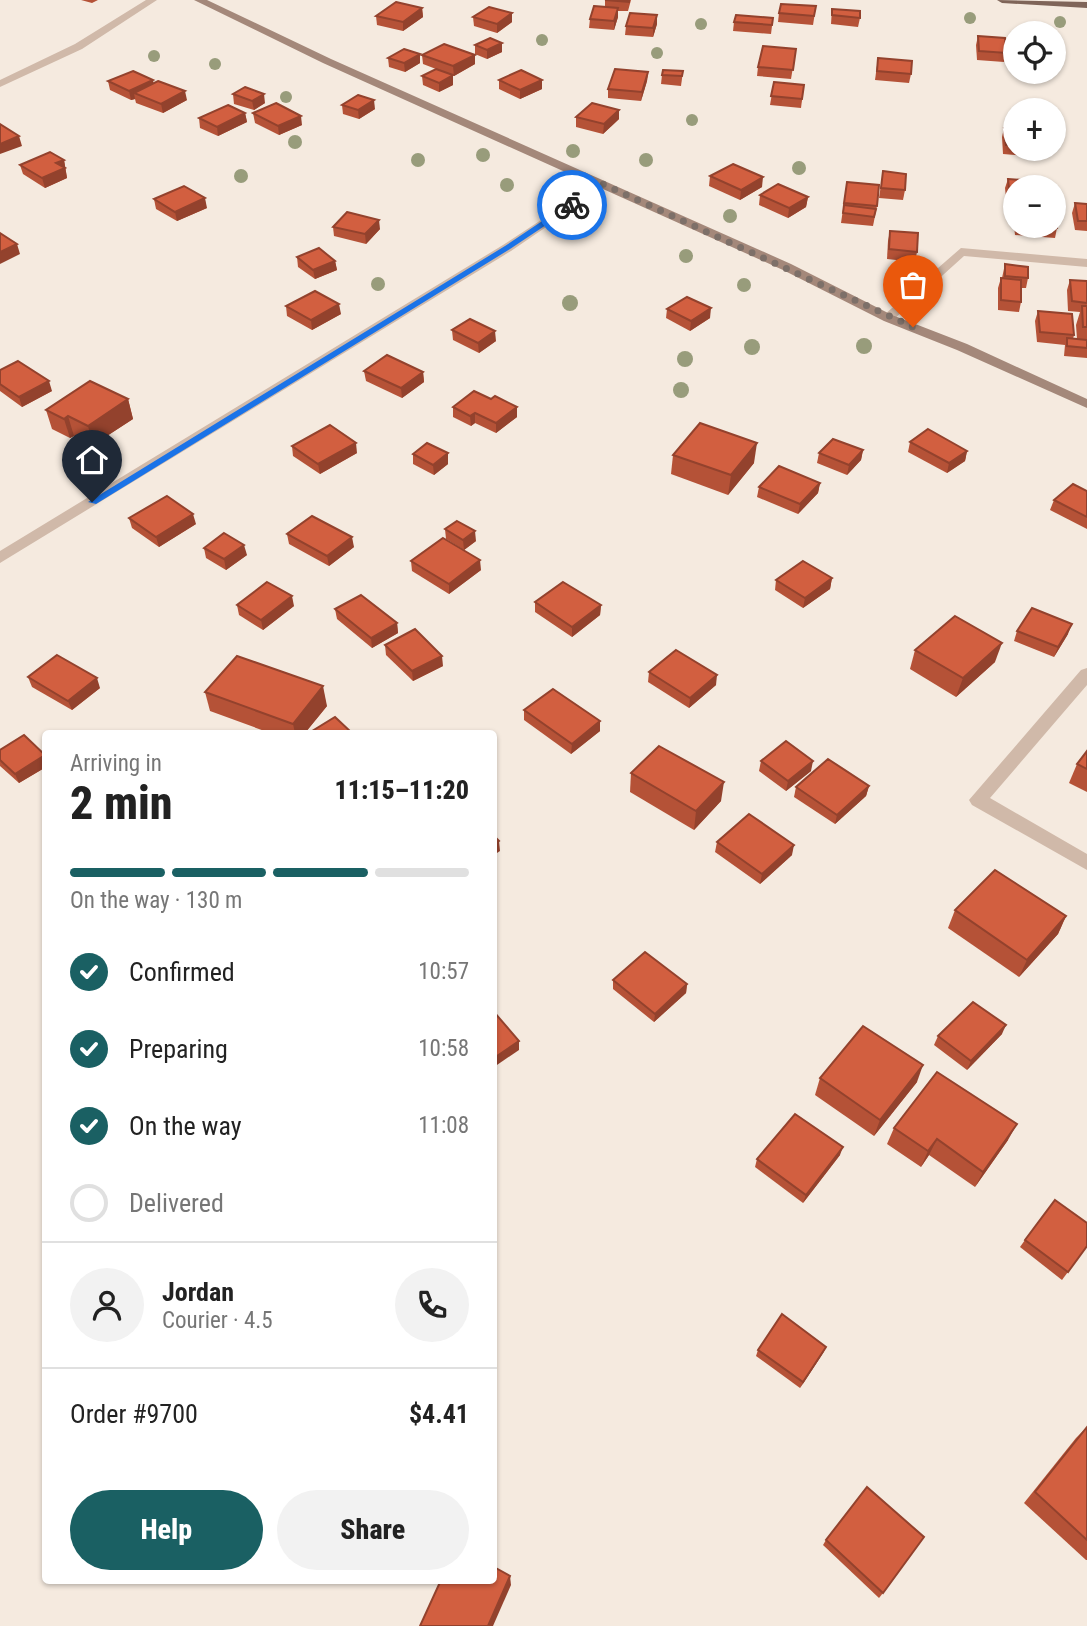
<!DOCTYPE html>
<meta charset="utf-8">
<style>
:root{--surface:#fff;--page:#f2f2f2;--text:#222;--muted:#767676;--line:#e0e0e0;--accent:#1a6063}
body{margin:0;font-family:"Roboto Condensed",sans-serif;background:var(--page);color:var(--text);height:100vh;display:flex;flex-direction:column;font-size:26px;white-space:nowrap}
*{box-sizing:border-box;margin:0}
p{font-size:23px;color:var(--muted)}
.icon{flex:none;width:38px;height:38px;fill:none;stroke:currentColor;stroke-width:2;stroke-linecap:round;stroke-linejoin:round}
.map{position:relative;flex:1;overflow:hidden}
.panel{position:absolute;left:42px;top:730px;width:455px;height:854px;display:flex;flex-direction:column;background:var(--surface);border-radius:7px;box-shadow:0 2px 5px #0004}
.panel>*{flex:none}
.buttons{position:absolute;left:1003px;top:21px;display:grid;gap:14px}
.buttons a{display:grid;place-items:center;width:63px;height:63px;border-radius:50%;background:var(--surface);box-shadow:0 2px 5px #0004;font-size:35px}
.pin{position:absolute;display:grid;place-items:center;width:60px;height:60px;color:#fff;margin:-72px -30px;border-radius:50% 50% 50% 0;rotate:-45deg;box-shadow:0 0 7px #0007}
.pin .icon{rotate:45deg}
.courier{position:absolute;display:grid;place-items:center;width:70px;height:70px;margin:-35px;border:5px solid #1a73e8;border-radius:50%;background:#fff;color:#222;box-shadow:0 2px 9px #0007}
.summary em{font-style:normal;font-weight:800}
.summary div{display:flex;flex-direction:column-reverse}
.summary{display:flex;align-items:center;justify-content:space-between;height:119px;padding:0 28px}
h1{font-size:46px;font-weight:800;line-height:52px}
.bar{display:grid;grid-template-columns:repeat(4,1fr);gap:10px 7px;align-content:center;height:84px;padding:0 28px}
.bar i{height:9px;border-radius:5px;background:var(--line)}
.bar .on{background:var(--accent)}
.bar p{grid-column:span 4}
.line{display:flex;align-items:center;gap:18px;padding:0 28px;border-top:2px solid var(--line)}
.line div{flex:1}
.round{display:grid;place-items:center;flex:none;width:74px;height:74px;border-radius:37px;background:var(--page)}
ol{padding:0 28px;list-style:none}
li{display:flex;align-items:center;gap:21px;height:77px}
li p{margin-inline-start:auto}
li .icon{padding:7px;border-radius:50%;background:var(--accent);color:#fff;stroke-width:4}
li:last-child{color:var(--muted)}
li i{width:38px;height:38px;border:4px solid var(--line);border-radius:50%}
.action{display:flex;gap:14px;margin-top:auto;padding:14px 28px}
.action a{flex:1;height:80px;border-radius:42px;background:var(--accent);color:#fff;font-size:28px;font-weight:800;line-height:80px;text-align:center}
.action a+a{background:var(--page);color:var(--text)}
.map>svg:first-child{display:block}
</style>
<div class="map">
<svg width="1087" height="1626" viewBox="0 0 1087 1626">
<rect width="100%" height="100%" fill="#f5eadf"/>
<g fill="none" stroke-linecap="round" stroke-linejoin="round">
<g fill="#d0b9a9" fill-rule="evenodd">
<polygon points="146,0 157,0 82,49 0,87 0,80 75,44"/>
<polygon points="599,182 609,184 511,251 0,563 0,551 503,245"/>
<polygon points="961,248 1087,259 1087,267 964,256 892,321 884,321 884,315"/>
<polygon points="1087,668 1087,685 990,798 1087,854 1087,870 972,805 969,800 1081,670"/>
</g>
<polygon fill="#a4887a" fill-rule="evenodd" points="194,0 207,0 331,59 791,264 892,315 967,344 1087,399 1087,408 957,350 884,321 783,270 323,63"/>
<polygon fill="#7f6559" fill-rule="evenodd" points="997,0 1087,2 1087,8 1002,3"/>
</g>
<g fill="#989c7b">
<circle cx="970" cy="18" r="6"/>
<circle cx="1060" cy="22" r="6"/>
<circle cx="701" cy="24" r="6"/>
<circle cx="542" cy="40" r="6"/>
<circle cx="657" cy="53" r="6"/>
<circle cx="154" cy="56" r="6"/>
<circle cx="215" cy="64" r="6"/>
<circle cx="286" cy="97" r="6"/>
<circle cx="692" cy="120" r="6"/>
<circle cx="295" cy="142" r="7"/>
<circle cx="573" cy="151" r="7"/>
<circle cx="483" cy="155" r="7"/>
<circle cx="418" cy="160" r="7"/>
<circle cx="646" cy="160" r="7"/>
<circle cx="799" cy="168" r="7"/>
<circle cx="241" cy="176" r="7"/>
<circle cx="507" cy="185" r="7"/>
<circle cx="730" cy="216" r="7"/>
<circle cx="686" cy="256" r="7"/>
<circle cx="378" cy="284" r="7"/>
<circle cx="744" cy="285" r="7"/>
<circle cx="570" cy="303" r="8"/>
<circle cx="864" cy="346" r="8"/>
<circle cx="752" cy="347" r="8"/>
<circle cx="685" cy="359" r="8"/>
<circle cx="681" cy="390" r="8"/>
</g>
<g fill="#b55237">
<polygon points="81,0 98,0 92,3"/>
<polygon points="605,0 631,0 628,11 618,11 618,17 614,30 589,28 590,19 605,7"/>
<polygon points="816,6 813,25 778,22 779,13"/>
<polygon points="422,8 423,17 403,31 377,25 376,16"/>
<polygon points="832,9 860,18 858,27 831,24"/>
<polygon points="473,17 512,22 497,33 474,26"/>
<polygon points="773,18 771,34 733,31 734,22"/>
<polygon points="657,24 653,37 625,35 626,26"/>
<polygon points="978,36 1007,53 1004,62 977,60 976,45"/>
<polygon points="475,45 502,52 487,59 475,54"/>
<polygon points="796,49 791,79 757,76 758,67"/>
<polygon points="420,54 420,63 405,72 389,67 388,58"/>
<polygon points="422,55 475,55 475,64 454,76 444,72 453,75 453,85 439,92 423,85 422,76 436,69 423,64"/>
<polygon points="878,58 911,74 909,83 875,80"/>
<polygon points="683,71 681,86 661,84 662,75"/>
<polygon points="648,72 647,81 641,101 608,98 608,89"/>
<polygon points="499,80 542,89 520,99 499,89"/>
<polygon points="108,81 154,83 187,100 163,113 136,103 135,99 131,100 110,90"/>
<polygon points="774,82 804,85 801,108 770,105"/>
<polygon points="233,94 265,103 254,110 234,104"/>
<polygon points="342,105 375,109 359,119 343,114"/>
<polygon points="619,110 619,119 603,134 576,127 576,117"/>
<polygon points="245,113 247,122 218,136 200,128 199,118"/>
<polygon points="253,113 302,125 279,135 255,123"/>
<polygon points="1004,128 1015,129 1015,149 1041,149 1039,157 1003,154 1002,137"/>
<polygon points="64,160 67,178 45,188 23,174 20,165"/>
<polygon points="883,171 905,190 903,200 879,198"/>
<polygon points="710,176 762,187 740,200 709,186"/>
<polygon points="1008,179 1015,187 1015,209 1007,209 1005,188"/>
<polygon points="847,182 877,206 873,226 841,223"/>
<polygon points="760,195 808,197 806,207 788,218 759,205"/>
<polygon points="154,199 207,208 177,221 156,209"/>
<polygon points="1075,203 1087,204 1087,231 1075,230 1072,213"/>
<polygon points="1015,210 1015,226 1054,226 1057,228 1055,238 1015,235 1013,216"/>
<polygon points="333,227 380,229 366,244 334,236"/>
<polygon points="890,231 917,252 915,262 887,259 888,241"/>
<polygon points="297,257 335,261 337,270 315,279 298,267"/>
<polygon points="1005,264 1028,278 1026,288 1021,288 1021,302 1019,312 998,310 998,288 1001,278 1002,278"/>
<polygon points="1070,280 1087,281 1087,358 1064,356 1065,345 1037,342 1035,321 1038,311 1074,335 1073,339 1077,339 1076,325 1080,312 1068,311 1067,290"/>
<polygon points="286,306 341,314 312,330 287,316"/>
<polygon points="667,309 710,318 690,331 666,318"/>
<polygon points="452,330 496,341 479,353 453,340"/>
<polygon points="0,370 52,391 22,407 0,391"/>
<polygon points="364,371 423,372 424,382 402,398 366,381"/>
<polygon points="128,399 133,419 93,445 74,436 70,438 52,429 46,410"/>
<polygon points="453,407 517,417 496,433 475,423 471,426 453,417"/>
<polygon points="910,442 967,451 965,461 947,473 908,452"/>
<polygon points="292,446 357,453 320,474 293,456"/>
<polygon points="863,450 861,460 847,475 817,463 819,453"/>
<polygon points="413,454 448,464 434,475 413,464"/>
<polygon points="673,455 754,463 728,495 671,474"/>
<polygon points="820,483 818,493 798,514 757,497 759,487"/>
<polygon points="1087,491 1087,529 1050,510 1054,500"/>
<polygon points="129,518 196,524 159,547 132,528"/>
<polygon points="445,529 476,541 464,550 446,539"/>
<polygon points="287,534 354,547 329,566 289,544"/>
<polygon points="204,548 247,555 226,570 206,558"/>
<polygon points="411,561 481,570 449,594 412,571"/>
<polygon points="832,578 830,589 803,608 775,590 776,580"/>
<polygon points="535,602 601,605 600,615 572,637 535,612"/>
<polygon points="237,605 294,606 263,630 239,615"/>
<polygon points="335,609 397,623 398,633 372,648 337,619"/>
<polygon points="1017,631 1068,634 1054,657 1014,641"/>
<polygon points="385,645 443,666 413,681 386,655"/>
<polygon points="915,650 995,662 956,697 910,669"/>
<polygon points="649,672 716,685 689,708 648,682"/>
<polygon points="28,677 100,688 72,710 32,687"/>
<polygon points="205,692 327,706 305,733 270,733 210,711"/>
<polygon points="524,710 600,721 600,731 571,754 524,720"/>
<polygon points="0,750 45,755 46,767 19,783 0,766"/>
<polygon points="1087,751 1087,792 1069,783 1077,764"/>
<polygon points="761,761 811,771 786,791 759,771"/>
<polygon points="631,773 721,801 694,830 630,792"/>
<polygon points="869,786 866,796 835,824 794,797 796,787"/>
<polygon points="717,842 792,855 760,884 715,852"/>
<polygon points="955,910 1066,916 1058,934 1019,977 948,928"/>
<polygon points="613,980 687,984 686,993 654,1022 613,989"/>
<polygon points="1002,1034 967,1070 934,1045 938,1036"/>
<polygon points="820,1078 917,1082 874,1136 815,1095"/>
<polygon points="894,1128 1008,1140 975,1187 929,1155 921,1167 887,1144"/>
<polygon points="840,1155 803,1203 755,1167 757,1159"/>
<polygon points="1025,1240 1087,1246 1062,1280 1020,1247"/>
<polygon points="826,1347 823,1353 800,1388 756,1356 758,1350"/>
<polygon points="1087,1427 1087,1560 1086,1560 1024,1503 1076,1438"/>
<polygon points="826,1540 883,1593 879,1598 823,1545"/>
</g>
<g fill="#93422d">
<polygon points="422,8 423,17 403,31 403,22"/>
<polygon points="618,8 618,17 614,30 614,21"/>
<polygon points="512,13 512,22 497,33 497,24"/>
<polygon points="657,15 657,24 653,37 653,28"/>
<polygon points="502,43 502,52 487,59 487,50"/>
<polygon points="420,54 420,63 405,72 404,63"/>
<polygon points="475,55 475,64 454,76 453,66"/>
<polygon points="648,72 647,81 641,101 642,92"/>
<polygon points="453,75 453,85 439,92 439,83"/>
<polygon points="153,80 155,90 134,93 135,99 131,100 129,91"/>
<polygon points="542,80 542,89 520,99 520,90"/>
<polygon points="185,91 187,100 163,113 161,104"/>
<polygon points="264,94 265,103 254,110 252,101"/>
<polygon points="374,100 375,109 359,119 358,110"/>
<polygon points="619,110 619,119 603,134 604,124"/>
<polygon points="245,113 247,122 218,136 217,127"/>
<polygon points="301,116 302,125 279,135 278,126"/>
<polygon points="19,136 22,146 0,154 0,144"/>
<polygon points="64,160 67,178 45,188 42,178 56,163"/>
<polygon points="763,177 762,187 740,200 741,190"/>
<polygon points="808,197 806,207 788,218 789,208"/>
<polygon points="205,198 207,208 177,221 175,212"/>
<polygon points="379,220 380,229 366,244 365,234"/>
<polygon points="17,244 20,254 0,264 0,252"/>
<polygon points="335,261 337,270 315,279 313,270"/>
<polygon points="339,304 341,314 312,330 311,320"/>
<polygon points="711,308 710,318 690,331 691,321"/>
<polygon points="495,331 496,341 479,353 478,343"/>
<polygon points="423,372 424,382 402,398 401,388"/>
<polygon points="49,381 52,391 22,407 19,397"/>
<polygon points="128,399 133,419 93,445 88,426"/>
<polygon points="517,407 517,417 496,433 496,423"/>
<polygon points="475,413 475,423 471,426 470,416"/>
<polygon points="68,416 74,436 70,438 64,419"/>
<polygon points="356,443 357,453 320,474 318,464"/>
<polygon points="757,443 754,463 728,495 731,475"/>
<polygon points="863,450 861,460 847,475 849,465"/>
<polygon points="967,451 965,461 947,473 949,463"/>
<polygon points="448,453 448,464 434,475 433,465"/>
<polygon points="820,483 818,493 798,514 800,504"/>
<polygon points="193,514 196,524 159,547 156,537"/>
<polygon points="475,531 476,541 464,550 463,540"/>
<polygon points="352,537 354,547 329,566 327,556"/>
<polygon points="244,545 247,555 226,570 224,559"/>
<polygon points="480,560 481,570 449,594 449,584"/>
<polygon points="832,578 830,589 803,608 805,598"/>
<polygon points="292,596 294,606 263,630 261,620"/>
<polygon points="601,605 600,615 572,637 572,627"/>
<polygon points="397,623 398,633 372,648 371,638"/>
<polygon points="1072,624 1068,634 1054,657 1058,647"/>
<polygon points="1002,643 995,662 956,697 963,678"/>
<polygon points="442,656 443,666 413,681 412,671"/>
<polygon points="717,675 716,685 689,708 690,698"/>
<polygon points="97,678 100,688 72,710 68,701"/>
<polygon points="323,686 327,706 305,733 295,733 293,724"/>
<polygon points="600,721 600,731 571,754 572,744"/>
<polygon points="45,755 46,767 19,783 15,774"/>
<polygon points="813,761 811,771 786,791 788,781"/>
<polygon points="724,782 721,801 694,830 696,811"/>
<polygon points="869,786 866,796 835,824 837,815"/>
<polygon points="499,841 500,851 494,855 494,845"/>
<polygon points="794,845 792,855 760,884 762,874"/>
<polygon points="1066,916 1058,934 1019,977 1027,960"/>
<polygon points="687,984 686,993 654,1022 655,1014"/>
<polygon points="1006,1025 1002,1034 967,1070 971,1061"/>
<polygon points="519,1041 519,1050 494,1067 494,1058"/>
<polygon points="923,1065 917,1082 874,1136 880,1120"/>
<polygon points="1017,1124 1008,1140 975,1187 983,1172"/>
<polygon points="937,1139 929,1155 921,1167 928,1151"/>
<polygon points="843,1147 840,1155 803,1203 806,1195"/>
<polygon points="826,1347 823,1353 800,1388 803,1382"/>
<polygon points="510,1576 511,1585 493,1626 488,1626"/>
</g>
<g fill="#d25f40" stroke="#93422d" stroke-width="2">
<polygon points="605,0 629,0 629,2"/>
<polygon points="396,2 422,8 403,22 376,16"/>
<polygon points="781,4 816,6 814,16 779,13"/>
<polygon points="594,6 618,8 614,21 590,19"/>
<polygon points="489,7 512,13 497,24 473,17"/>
<polygon points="832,9 860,11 860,18 832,15"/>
<polygon points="630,13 657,15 653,28 626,26"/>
<polygon points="736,15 773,18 772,25 734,22"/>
<polygon points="978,36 1005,38 1007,53 979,51"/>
<polygon points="490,38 502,43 487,50 475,45"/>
<polygon points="444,44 475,55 453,66 422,55"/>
<polygon points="763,46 796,49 793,70 758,67"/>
<polygon points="404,49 420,54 404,63 388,58"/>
<polygon points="878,58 912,61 911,74 877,71"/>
<polygon points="436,69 453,75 439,83 422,76"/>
<polygon points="615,69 648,72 642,92 608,89"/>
<polygon points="521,70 542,80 520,90 499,80"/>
<polygon points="663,70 683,71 682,76 662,75"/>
<polygon points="133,71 153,80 129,91 108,81"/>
<polygon points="158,81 185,91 161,104 134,93"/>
<polygon points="774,82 804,85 802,99 771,96"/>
<polygon points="245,87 264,94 252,101 233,94"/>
<polygon points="358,95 374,100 358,110 342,105"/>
<polygon points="276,103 301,116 278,126 253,113"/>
<polygon points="592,103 619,110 604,124 576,117"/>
<polygon points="228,105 245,113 217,127 199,118"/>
<polygon points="0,124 19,136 0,144"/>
<polygon points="1004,128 1015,129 1015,145 1006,145"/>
<polygon points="50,152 64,160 56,163 65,168 42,178 20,165"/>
<polygon points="733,164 763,177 741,190 710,176"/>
<polygon points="883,171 906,174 905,190 881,188"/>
<polygon points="1008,179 1050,182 1051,187 1015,187 1015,200 1010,199"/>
<polygon points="847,182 879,185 877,206 844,203"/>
<polygon points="778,184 808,197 789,208 760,195"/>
<polygon points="184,186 205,198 175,212 154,199"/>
<polygon points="1075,203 1087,204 1087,221 1078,221"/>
<polygon points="844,205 876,209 874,217 843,213"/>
<polygon points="1054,210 1055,210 1057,228 1031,226 1054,226"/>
<polygon points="347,212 379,220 365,234 333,227"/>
<polygon points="890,231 918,233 917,252 889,249"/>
<polygon points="0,233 17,244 0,252"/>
<polygon points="319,248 335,261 313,270 297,257"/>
<polygon points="1005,264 1028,267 1028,278 1005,276"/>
<polygon points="1001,278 1021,280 1021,302 1001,300"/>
<polygon points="1070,280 1087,281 1087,303 1072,301"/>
<polygon points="315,291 339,304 311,320 286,306"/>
<polygon points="687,297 711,308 691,321 667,309"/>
<polygon points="1082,306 1087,306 1087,327 1083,327"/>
<polygon points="1038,311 1072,314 1074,335 1040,332"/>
<polygon points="470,319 495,331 478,343 452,330"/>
<polygon points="1067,338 1087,340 1087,348 1067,346"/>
<polygon points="387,355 423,372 401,388 364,371"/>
<polygon points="18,361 49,381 19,397 0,384 0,370"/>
<polygon points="90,381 128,399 88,426 68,416 64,419 46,410"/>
<polygon points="474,391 491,399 495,396 517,407 496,423 475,413 470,416 453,407"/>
<polygon points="700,423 757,443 731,475 673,455"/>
<polygon points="330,425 356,443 318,464 292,446"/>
<polygon points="928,429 967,451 949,463 910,442"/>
<polygon points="833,439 863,450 849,465 819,453"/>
<polygon points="427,443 448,453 433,465 413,454"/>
<polygon points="779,466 820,483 800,504 759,487"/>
<polygon points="1073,484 1087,491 1087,517 1054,500"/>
<polygon points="167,496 193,514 156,537 129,518"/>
<polygon points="312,516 352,537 327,556 287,534"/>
<polygon points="457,521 475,531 463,540 445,529"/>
<polygon points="224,533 244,545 224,559 204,548"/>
<polygon points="443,538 480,560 449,584 411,561"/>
<polygon points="803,561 832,578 805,598 776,580"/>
<polygon points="267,582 292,596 261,620 237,605"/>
<polygon points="563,582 601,605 572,627 535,602"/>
<polygon points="361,595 397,623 371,638 335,609"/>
<polygon points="1032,608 1072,624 1058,647 1017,631"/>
<polygon points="955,616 1002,643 963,678 915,650"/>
<polygon points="415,629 442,656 412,671 385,645"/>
<polygon points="676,650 717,675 690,698 649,672"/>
<polygon points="57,655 97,678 68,701 28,677"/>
<polygon points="237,656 323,686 293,724 205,692"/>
<polygon points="553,689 600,721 572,744 524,710"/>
<polygon points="335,717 352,733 309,733"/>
<polygon points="24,735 45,755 15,774 0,760 0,750"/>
<polygon points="786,741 813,761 788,781 761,761"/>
<polygon points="659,746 724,782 696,811 631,773"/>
<polygon points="1087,751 1087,769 1077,764"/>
<polygon points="828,759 869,786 837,815 796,787"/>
<polygon points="749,814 794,845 762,874 717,842"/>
<polygon points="494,836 499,841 494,845"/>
<polygon points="995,870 1066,916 1027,960 955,910"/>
<polygon points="645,952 687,984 655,1014 613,980"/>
<polygon points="973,1002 1006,1025 971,1061 938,1036"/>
<polygon points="494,1012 519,1041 494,1058"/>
<polygon points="863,1026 923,1065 880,1120 820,1078"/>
<polygon points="937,1072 1017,1124 983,1172 937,1139 928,1151 894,1128"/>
<polygon points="795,1114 843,1147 806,1195 757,1159"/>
<polygon points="1055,1200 1087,1223 1087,1246 1068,1272 1025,1240"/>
<polygon points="782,1314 826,1347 803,1382 758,1350"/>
<polygon points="1087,1427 1087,1540 1035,1492"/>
<polygon points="867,1487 924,1537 883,1593 826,1540"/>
<polygon points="494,1567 510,1576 488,1626 420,1626 441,1580 494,1580"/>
</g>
<polygon fill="#1a73e8" points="569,203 576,205 510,249 96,504 88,502 505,246"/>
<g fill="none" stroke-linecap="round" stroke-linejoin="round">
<polyline stroke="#7d7069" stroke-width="7" stroke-dasharray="0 12.6" points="572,205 603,184 913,327"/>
</g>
</svg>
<div class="buttons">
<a><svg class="icon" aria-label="locate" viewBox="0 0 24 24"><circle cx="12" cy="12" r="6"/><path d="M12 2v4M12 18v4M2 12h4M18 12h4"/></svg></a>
<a>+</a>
<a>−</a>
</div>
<div class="pin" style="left:913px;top:327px;background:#ea580c"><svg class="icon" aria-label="bag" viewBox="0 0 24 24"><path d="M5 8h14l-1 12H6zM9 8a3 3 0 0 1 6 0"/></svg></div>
<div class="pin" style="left:92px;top:502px;background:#1f2937"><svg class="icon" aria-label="home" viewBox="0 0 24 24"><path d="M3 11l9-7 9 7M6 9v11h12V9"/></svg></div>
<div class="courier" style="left:572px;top:205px"><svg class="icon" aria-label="bike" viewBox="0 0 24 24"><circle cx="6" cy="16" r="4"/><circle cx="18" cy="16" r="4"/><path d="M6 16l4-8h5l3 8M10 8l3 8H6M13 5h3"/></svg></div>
<section class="panel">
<div class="summary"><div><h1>2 min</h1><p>Arriving in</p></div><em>11:15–11:20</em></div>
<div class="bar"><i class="on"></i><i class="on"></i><i class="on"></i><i></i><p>On the way · 130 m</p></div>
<ol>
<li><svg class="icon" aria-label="check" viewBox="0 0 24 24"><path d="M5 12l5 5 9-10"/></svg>Confirmed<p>10:57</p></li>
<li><svg class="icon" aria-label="check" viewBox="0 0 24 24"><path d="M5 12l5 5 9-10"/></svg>Preparing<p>10:58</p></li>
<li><svg class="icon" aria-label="check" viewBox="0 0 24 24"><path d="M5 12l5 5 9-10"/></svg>On the way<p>11:08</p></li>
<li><i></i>Delivered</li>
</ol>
<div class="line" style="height:126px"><a class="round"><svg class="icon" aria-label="person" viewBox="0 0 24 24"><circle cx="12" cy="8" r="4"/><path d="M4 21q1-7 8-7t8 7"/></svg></a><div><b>Jordan</b><p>Courier · 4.5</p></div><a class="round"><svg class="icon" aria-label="phone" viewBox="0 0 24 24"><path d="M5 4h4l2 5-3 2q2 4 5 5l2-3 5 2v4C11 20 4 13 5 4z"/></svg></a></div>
<div class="line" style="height:91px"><div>Order #9700</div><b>$4.41</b></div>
<div class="action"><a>Help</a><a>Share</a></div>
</section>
</div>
